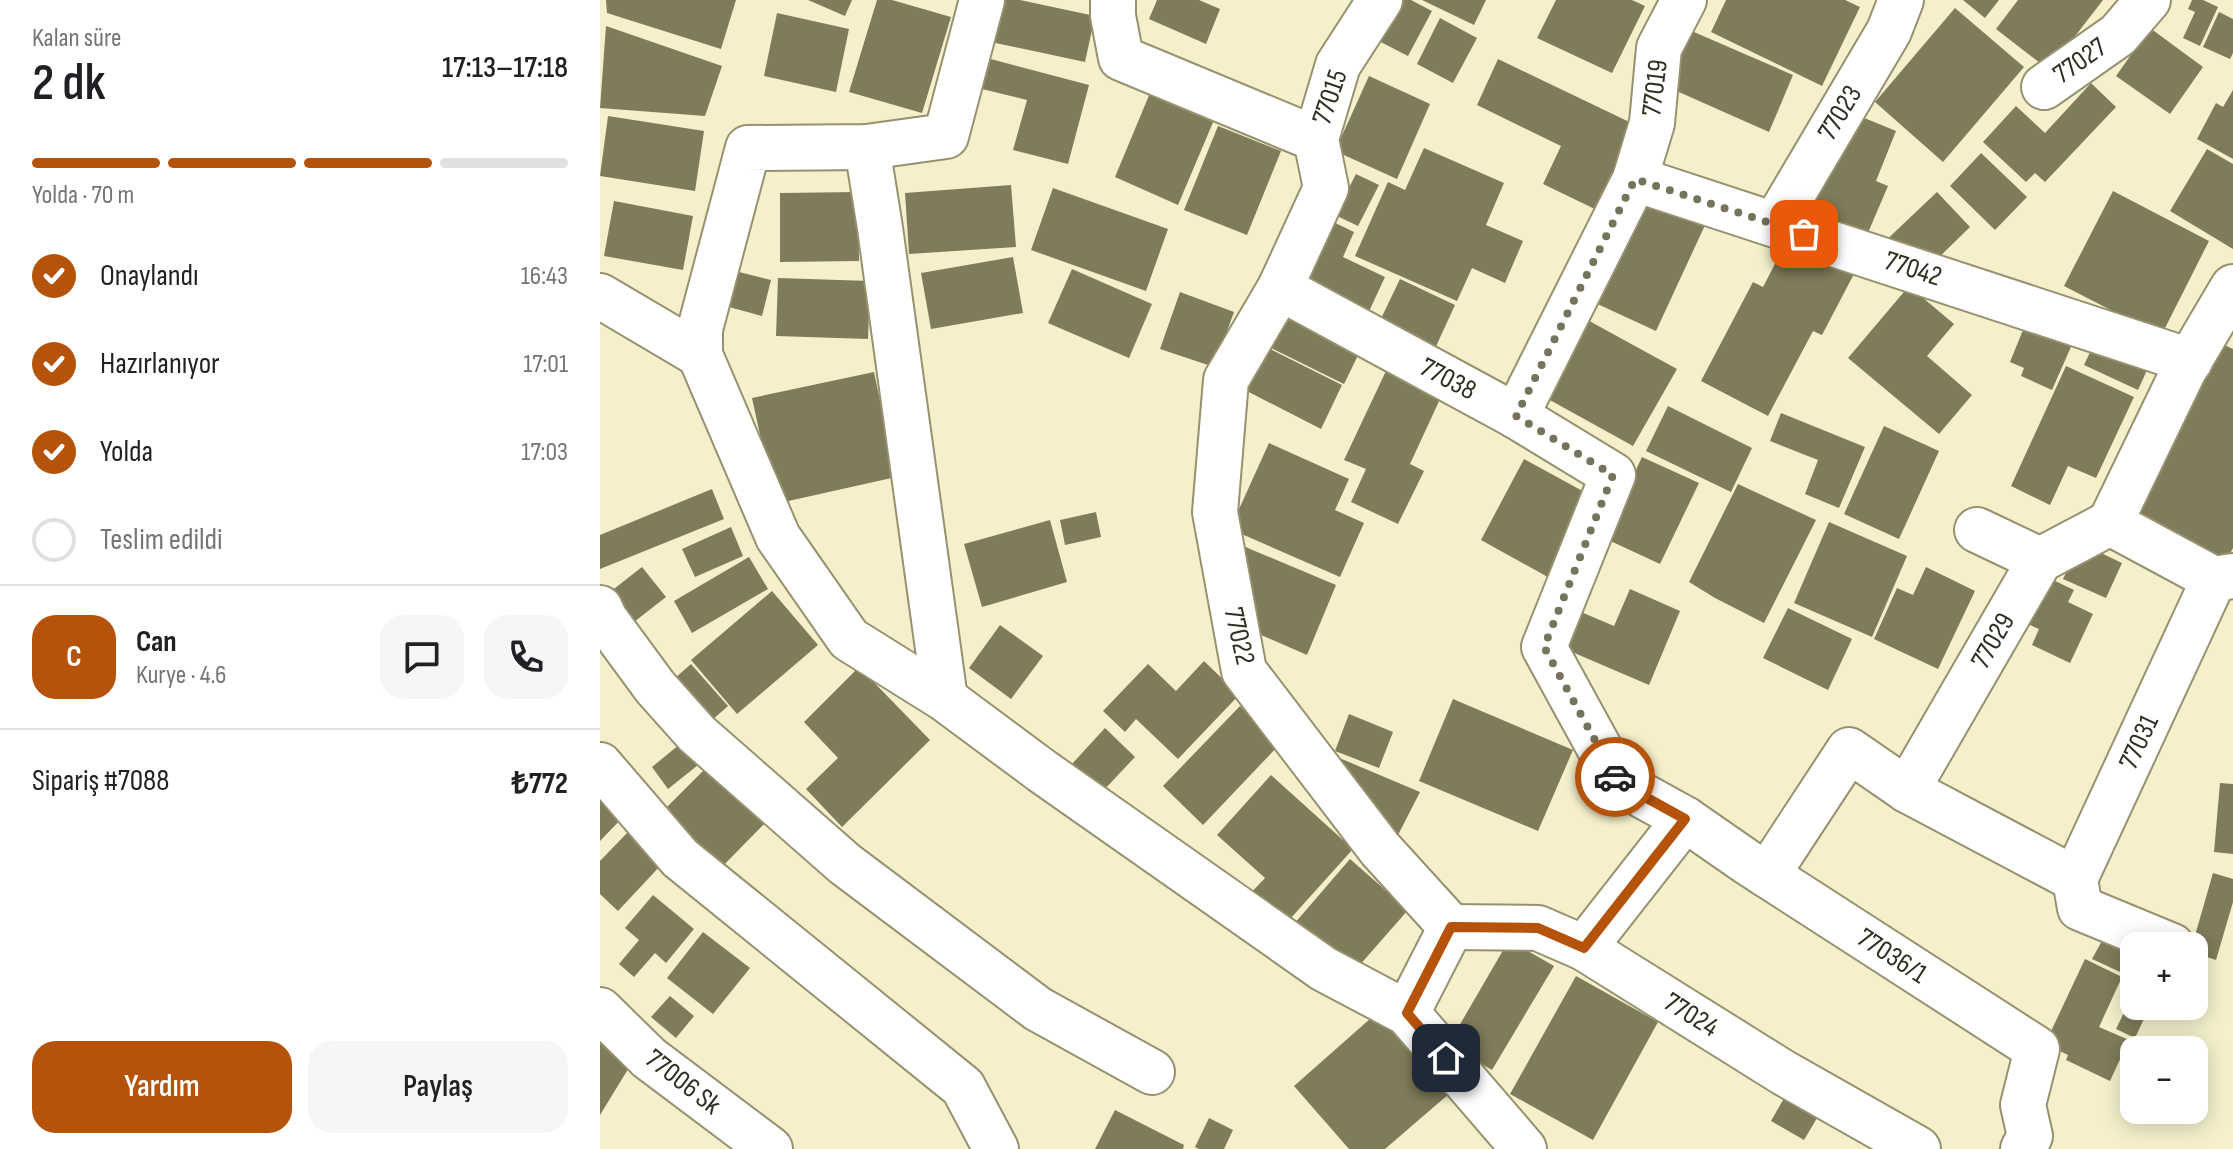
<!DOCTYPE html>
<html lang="tr">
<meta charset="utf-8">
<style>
:root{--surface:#fff;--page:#f6f6f6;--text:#202124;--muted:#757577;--line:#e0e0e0;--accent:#b45309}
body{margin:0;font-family:"Sofia Sans Condensed",sans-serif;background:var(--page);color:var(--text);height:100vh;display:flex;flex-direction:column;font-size:30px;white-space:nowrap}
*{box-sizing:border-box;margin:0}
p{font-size:26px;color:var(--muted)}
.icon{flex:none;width:44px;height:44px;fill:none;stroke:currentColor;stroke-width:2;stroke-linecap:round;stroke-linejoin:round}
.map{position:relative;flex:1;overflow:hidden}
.drawer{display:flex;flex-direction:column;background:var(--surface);width:600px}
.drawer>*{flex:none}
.controls{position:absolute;left:1520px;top:932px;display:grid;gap:16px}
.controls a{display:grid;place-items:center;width:88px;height:88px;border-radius:16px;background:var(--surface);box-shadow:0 4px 20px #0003;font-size:40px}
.pin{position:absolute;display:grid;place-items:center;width:68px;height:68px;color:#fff;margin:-34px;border-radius:16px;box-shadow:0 4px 12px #0006}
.courier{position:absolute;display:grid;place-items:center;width:80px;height:80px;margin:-40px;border:6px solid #b45309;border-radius:50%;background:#fff;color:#222;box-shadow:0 2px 10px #0007}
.headline em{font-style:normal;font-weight:600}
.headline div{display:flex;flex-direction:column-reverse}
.headline{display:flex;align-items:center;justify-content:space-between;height:136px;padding:0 32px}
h1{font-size:52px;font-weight:600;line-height:60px}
.bar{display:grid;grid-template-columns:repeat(4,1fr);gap:12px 8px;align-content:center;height:96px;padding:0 32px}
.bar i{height:10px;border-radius:6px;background:var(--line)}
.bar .active{background:var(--accent)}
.bar p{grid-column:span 4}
.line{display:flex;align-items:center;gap:20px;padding:0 32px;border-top:2px solid var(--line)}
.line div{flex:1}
.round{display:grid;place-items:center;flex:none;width:84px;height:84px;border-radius:24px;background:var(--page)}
ol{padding:0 32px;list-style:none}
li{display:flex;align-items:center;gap:24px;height:88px}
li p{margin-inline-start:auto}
li .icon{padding:8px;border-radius:50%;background:var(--accent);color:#fff;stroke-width:4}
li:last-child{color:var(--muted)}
li i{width:44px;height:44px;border:4px solid var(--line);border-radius:50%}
.action{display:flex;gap:16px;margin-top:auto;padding:16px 32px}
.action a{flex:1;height:92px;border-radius:24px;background:var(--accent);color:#fff;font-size:32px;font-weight:600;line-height:92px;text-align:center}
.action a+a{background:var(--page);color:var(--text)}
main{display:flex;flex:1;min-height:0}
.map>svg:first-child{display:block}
</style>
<main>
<section class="drawer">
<div class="headline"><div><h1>2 dk</h1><p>Kalan süre</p></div><em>17:13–17:18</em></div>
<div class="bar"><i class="active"></i><i class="active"></i><i class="active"></i><i></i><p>Yolda · 70 m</p></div>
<ol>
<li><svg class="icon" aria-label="check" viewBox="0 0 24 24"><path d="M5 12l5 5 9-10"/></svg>Onaylandı<p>16:43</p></li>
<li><svg class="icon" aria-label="check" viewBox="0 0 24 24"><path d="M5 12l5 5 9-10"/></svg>Hazırlanıyor<p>17:01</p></li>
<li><svg class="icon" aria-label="check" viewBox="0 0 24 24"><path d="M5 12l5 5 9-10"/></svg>Yolda<p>17:03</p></li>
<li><i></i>Teslim edildi</li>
</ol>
<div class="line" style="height:144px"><b class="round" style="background:var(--accent);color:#fff">C</b><div><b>Can</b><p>Kurye · 4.6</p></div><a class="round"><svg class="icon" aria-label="chat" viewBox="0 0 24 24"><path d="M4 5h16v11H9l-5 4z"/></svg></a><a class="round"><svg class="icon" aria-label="phone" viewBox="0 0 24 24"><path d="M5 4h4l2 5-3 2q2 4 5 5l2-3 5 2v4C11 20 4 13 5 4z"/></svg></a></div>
<div class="line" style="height:104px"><div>Sipariş #7088</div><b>₺772</b></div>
<div class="action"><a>Yardım</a><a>Paylaş</a></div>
</section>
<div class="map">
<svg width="1633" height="1149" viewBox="0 0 1633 1149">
<rect width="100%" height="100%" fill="#f5f0cb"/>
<g fill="#807b5a">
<polygon points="6,0 136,0 121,49 7,13"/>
<polygon points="208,0 252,0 245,16"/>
<polygon points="277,0 292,0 351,17 322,113 249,92"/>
<polygon points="399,0 420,0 495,16 485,62 391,42"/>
<polygon points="557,0 599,0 620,9 606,44 549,19"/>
<polygon points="791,0 811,0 832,11 808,56 771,37"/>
<polygon points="822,0 886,0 874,25"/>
<polygon points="956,0 1032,0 1045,6 1012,73 937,38"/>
<polygon points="1126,0 1245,0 1260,7 1222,86 1111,32"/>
<polygon points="1363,0 1399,0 1385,18"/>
<polygon points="1418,0 1503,0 1449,70 1396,29"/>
<polygon points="1592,0 1603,0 1618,7 1600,46 1583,38 1595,12 1588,9"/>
<polygon points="1355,8 1424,67 1343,162 1275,102"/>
<polygon points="1619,12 1633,19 1633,53 1630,59 1603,47"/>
<polygon points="177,13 249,29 236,92 164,76"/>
<polygon points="840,18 877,38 853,83 817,64"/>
<polygon points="6,26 122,66 105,116 0,108"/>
<polygon points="1550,28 1603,67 1570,114 1516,76"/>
<polygon points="1087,29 1193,75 1169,132 1063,85"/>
<polygon points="387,58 489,85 468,164 413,150 427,100 378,88"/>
<polygon points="898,59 1044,129 1003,213 943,184 961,146 877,105"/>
<polygon points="769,76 830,104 797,179 735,151"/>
<polygon points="1491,83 1516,107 1445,182 1435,173 1426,182 1383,142 1416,106 1445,133"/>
<polygon points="1633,90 1633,159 1597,139 1616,103 1623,107"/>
<polygon points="550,93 614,120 578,205 515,177"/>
<polygon points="1245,110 1296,131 1276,181 1288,186 1264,242 1202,216"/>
<polygon points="8,116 104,131 95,191 0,176"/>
<polygon points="618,126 681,151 647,235 584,210"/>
<polygon points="824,148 904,183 886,225 923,241 905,283 872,268 857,301 755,256 788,182 805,190"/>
<polygon points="1607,149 1633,164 1633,249 1570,211"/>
<polygon points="1381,153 1427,197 1395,230 1350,186"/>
<polygon points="756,174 779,185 758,226 735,215"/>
<polygon points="411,185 416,247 309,254 305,193"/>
<polygon points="453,188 568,229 546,291 431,250"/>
<polygon points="1513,191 1609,241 1561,336 1464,286"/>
<polygon points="258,192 259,261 180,262 180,193"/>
<polygon points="1337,192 1370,227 1328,268 1279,247"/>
<polygon points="1041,194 1106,223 1056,331 991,301"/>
<polygon points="14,201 93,216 83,270 4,256"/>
<polygon points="725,218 754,232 743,257 785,277 765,320 715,296 707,256"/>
<polygon points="1189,237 1255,272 1222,335 1213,331 1168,416 1101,381 1153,282 1163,287"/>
<polygon points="413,257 423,313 331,329 321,273"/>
<polygon points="127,269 171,280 162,316 118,304"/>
<polygon points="472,269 552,304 529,358 448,323"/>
<polygon points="178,278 270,281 268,339 176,336"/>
<polygon points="800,279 855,305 832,355 776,329"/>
<polygon points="1309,286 1354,324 1327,356 1372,395 1339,434 1248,358"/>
<polygon points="580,292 634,312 614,367 560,349"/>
<polygon points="685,300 765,341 744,384 663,344"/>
<polygon points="982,317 1077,369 1033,446 939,394"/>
<polygon points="1427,320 1474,340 1452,390 1421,376 1424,368 1410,362"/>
<polygon points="1618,342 1633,349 1633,548 1624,565 1532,521"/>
<polygon points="662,345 742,385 721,429 641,388"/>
<polygon points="1493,346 1547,370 1538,390 1484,365"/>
<polygon points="1466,366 1534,397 1496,478 1468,466 1450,505 1411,486"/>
<polygon points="786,371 841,397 810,464 824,471 798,524 751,502 766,469 744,460"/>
<polygon points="274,372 296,477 175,504 152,398"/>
<polygon points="1068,406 1152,448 1131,492 1046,451"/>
<polygon points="1181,413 1265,447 1239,508 1205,494 1218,460 1170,441"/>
<polygon points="1284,426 1339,451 1299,539 1244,514"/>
<polygon points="669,443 749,479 735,510 764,523 740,577 630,529"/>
<polygon points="1042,457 1099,483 1060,564 1004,538"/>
<polygon points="924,459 999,500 955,581 881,540"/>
<polygon points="1138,484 1216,520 1164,623 1115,598 1089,582"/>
<polygon points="112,489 124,519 0,569 0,535"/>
<polygon points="496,512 501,537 465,545 460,520"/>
<polygon points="450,520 467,582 382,607 364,544"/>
<polygon points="1229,522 1307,556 1272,637 1194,603"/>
<polygon points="131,527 143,556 95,577 82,549"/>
<polygon points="1480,543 1522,563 1506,598 1463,579"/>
<polygon points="643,546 736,585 707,655 659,634"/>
<polygon points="149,557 168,589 92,633 74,601"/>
<polygon points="42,567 66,597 34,622 10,592"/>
<polygon points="1326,567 1375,591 1338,669 1274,639 1297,588 1313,595"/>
<polygon points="1453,580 1474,590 1468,602 1493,614 1470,663 1432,645 1439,629 1421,621 1434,594 1444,599"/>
<polygon points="1030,589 1080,611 1049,685 965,649 981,612 1014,626"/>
<polygon points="172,591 218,645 137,714 91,660"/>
<polygon points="1188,608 1252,639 1228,690 1163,658"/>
<polygon points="400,625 443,656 411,699 369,668"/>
<polygon points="604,661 639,695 578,759 536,719 525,732 503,711 548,664 576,691"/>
<polygon points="91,664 128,706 102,729 65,687"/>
<polygon points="259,667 330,740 242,827 206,789 238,758 204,722"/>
<polygon points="853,699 973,750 938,831 819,781"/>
<polygon points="640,706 680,744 603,825 563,786"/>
<polygon points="749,714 793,732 779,768 735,751"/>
<polygon points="505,728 535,757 502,792 472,764"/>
<polygon points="91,735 108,757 68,789 52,767"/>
<polygon points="737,757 820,792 797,837 730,770"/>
<polygon points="112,762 169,819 117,872 59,815"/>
<polygon points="671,775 753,849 681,929 646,898 665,878 617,835"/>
<polygon points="1620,783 1633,784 1633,854 1614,852"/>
<polygon points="0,791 25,815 0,841"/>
<polygon points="28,832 61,865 18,911 0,894 0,861"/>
<polygon points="750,859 808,910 751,975 694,924"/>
<polygon points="1613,873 1633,879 1633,902 1616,960 1594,953 1594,946 1592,946"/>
<polygon points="53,895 94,929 66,963 55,953 34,977 19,964 39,940 25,928"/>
<polygon points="103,932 150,968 113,1014 67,978"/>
<polygon points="1503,939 1534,953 1534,971 1531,977 1492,959"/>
<polygon points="909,940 954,966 892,1070 848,1045"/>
<polygon points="1485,959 1522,977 1499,1027 1529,1040 1510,1081 1466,1060 1468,1055 1445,1044"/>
<polygon points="976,976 1058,1022 993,1140 910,1094"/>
<polygon points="1534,992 1534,1006 1550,1006 1535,1038 1516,1029"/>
<polygon points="70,996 94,1016 76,1038 51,1017"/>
<polygon points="779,1011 850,1093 785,1149 749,1149 694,1086"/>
<polygon points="0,1041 33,1061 0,1115"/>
<polygon points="1187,1093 1220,1113 1204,1140 1171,1121"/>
<polygon points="515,1110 584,1145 583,1149 495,1149"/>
<polygon points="609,1118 633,1130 624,1149 599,1149 595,1147"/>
</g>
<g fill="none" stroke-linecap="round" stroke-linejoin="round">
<g stroke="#96916f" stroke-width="48">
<g id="street">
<polyline points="382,0 346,136 267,147 148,148 100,329 100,355 178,537 249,639 345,699 442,771 724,969 807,1013 924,1149"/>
<polyline points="513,0 513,16 521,58 716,139"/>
<polyline points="780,0 738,65 716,139 726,188 680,288 626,380 615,512 644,671 780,849 851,927"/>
<polyline points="1444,87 1518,35 1548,0"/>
<polyline points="267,147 280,228 345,699"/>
<polyline points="1035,179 1590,361"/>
<polyline points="1175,224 1289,31 1301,0"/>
<polyline points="680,288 916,416 1013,475 944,647 1018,782 1085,819 1147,862 1437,1049 1423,1105 1430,1136 1423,1149"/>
<polyline points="0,296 100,355"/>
<polyline points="916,416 1035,179 1052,123 1059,48 1084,0"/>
<polyline points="1510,523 1584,370 1633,287"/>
<polyline points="1510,523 1614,579 1633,576"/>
<polyline points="1377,530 1440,560"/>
<polyline points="0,608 5,619 55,687 97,734 245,864 438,1009 552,1072"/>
<polyline points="0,765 80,858 363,1087 396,1149"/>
<polyline points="1307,790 1440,560 1510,523"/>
<polyline points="1167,875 1249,750 1307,790 1475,879"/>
<polyline points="851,927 938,928 984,948 1184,1073 1318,1149"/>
<polyline points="1572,946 1480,908 1475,879 1614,579"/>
<polyline points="984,948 1085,819"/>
<polyline points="0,1010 49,1058 170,1149"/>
<polyline points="807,1013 851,927"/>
</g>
</g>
<use href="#street" stroke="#fff" stroke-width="44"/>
</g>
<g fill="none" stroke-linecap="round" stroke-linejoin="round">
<polyline stroke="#76735c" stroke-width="8" stroke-dasharray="0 14.4" points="1015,777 944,647 1013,475 916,416 1035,179 1204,234"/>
<polyline stroke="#b45309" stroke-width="10" points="846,1058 807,1013 851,927 938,928 984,948 1085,819 1018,782 1015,777"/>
</g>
<g text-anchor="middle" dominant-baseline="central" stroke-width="6" stroke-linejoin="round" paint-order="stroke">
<g font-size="28" fill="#312f21" stroke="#fff">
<text transform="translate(1480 61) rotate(-35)">77027</text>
<text transform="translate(1055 88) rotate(-83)">77019</text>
<text transform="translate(730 97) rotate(-71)">77015</text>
<text transform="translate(1240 113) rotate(-59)">77023</text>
<text transform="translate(1313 269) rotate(18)">77042</text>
<text transform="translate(848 379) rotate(28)">77038</text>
<text transform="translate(639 636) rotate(77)">77022</text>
<text transform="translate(1393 641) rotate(-60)">77029</text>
<text transform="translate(1539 742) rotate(-65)">77031</text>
<text transform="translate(1292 956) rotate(33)">77036/1</text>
<text transform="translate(1091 1015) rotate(32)">77024</text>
<text transform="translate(83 1082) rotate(38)">77006 Sk</text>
</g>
</g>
</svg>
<div class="controls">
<a>+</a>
<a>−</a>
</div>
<div class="pin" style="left:1204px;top:234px;background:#ea580c"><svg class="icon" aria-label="bag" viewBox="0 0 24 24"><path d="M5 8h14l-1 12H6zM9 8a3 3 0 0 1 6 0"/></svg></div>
<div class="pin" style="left:846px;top:1058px;background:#1f2937"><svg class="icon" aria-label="home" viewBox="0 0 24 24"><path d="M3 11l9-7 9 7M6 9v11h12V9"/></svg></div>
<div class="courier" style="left:1015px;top:777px"><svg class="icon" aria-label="car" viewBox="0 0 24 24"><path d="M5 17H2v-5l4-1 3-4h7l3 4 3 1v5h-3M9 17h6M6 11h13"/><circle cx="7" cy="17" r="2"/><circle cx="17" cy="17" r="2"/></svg></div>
</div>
</main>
